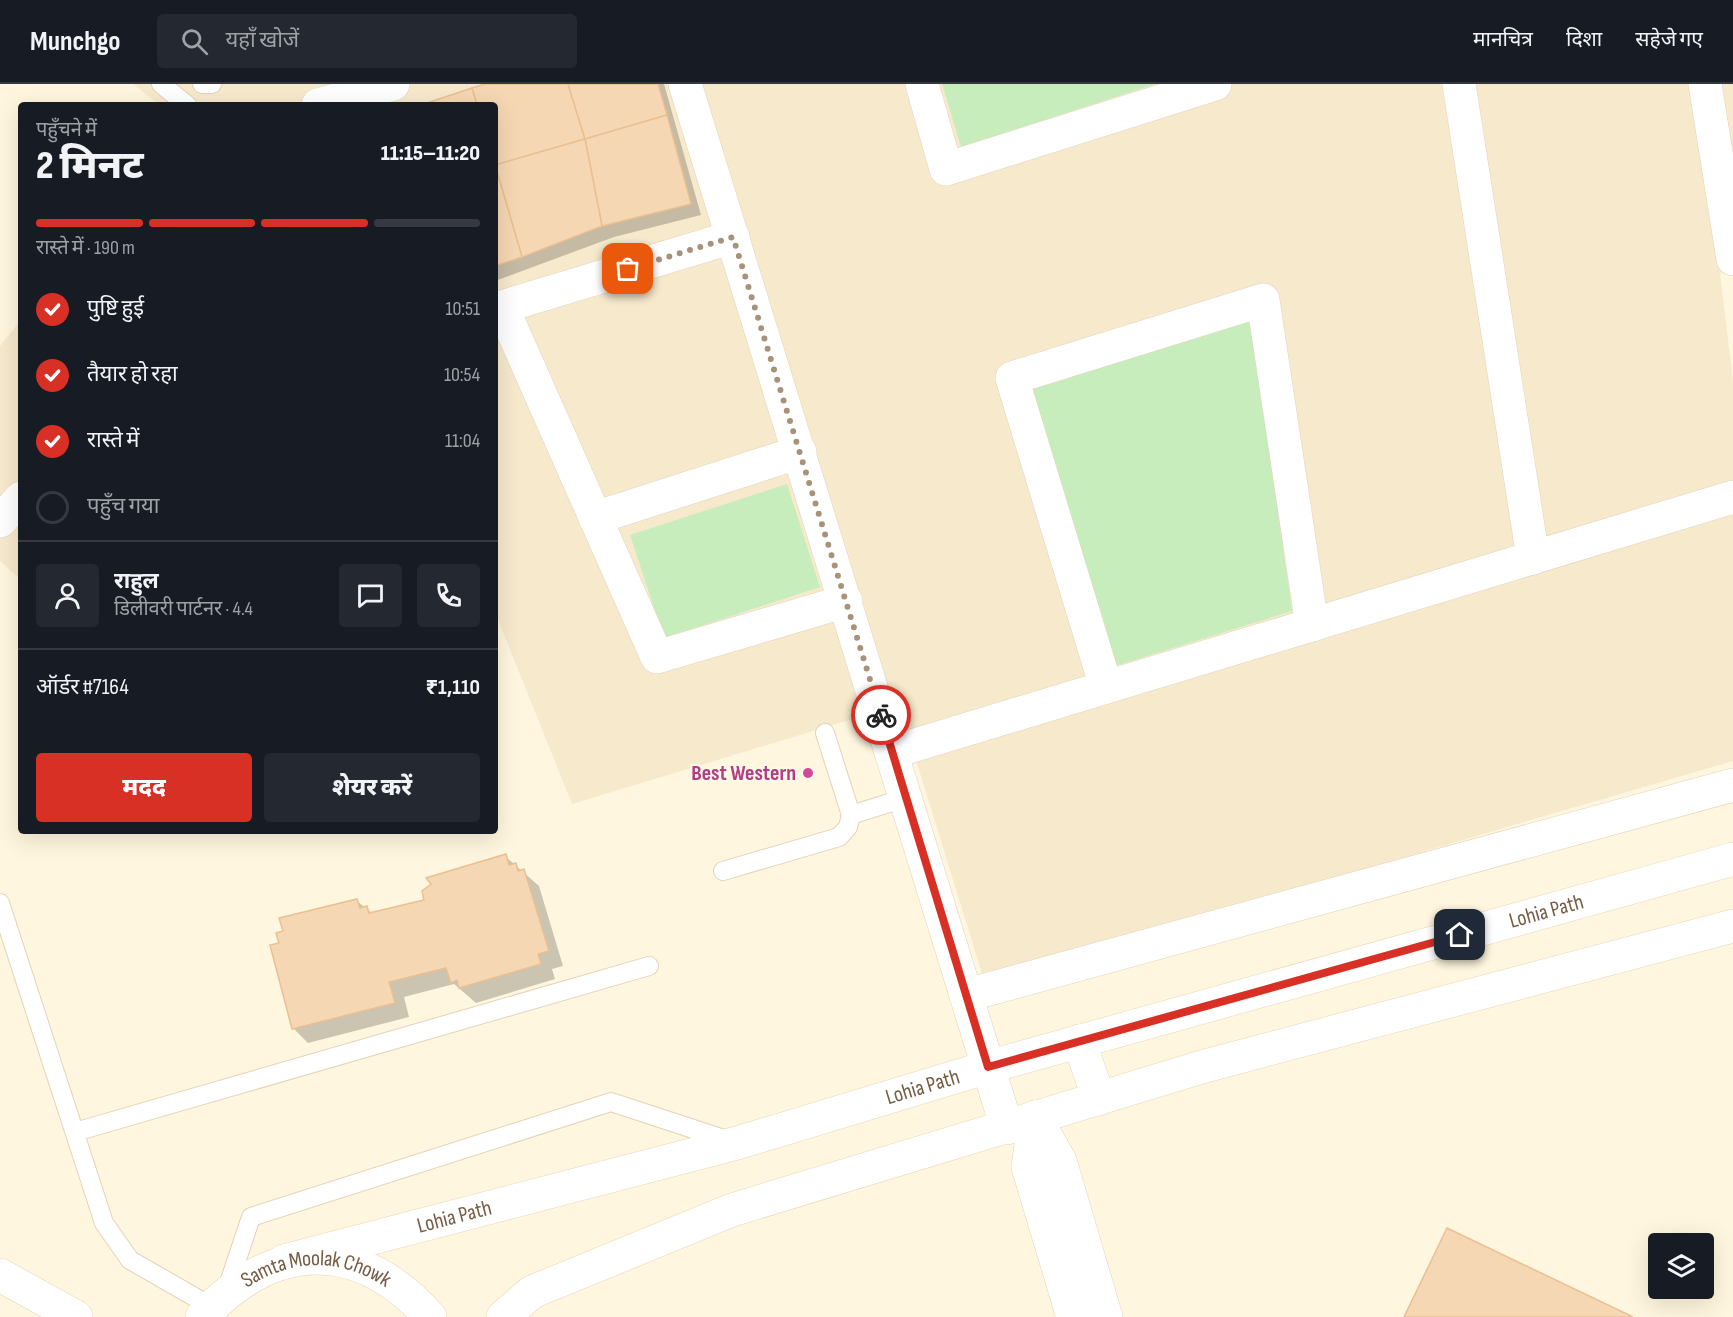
<!DOCTYPE html>
<html lang="hi">
<meta charset="utf-8">
<style>
:root{--surface:#171b24;--page:#242831;--text:#f1f3f6;--muted:#9ea1a6;--line:#363941;--accent:#d93025}
body{margin:0;font-family:"Sofia Sans Condensed","Noto Sans Devanagari",sans-serif;background:var(--page);color:var(--text);height:100vh;display:flex;flex-direction:column;font-size:22px;white-space:nowrap}
*{box-sizing:border-box;margin:0}
p{font-size:20px;color:var(--muted)}
.icon{flex:none;width:33px;height:33px;fill:none;stroke:currentColor;stroke-width:2;stroke-linecap:round;stroke-linejoin:round}
.map{position:relative;flex:1;overflow:hidden}
.drawer{position:absolute;left:18px;top:18px;width:480px;height:732px;display:flex;flex-direction:column;background:var(--surface);border-radius:6px;box-shadow:0 6px 24px #0002}
.drawer>*{flex:none}
.fabs{position:absolute;left:1648px;top:1149px;display:grid;gap:12px}
.fabs a{display:grid;place-items:center;width:66px;height:66px;border-radius:6px;background:var(--surface);box-shadow:0 6px 24px #0002;font-size:30px}
.pin{position:absolute;display:grid;place-items:center;width:51px;height:51px;color:#fff;margin:-26px;border-radius:12px;box-shadow:0 3px 9px #0006}
.courier{position:absolute;display:grid;place-items:center;width:60px;height:60px;margin:-30px;border:4px solid #d93025;border-radius:50%;background:#fff;color:#222;box-shadow:0 2px 8px #0007}
.headline em{font-style:normal;font-weight:800}
.headline div{display:flex;flex-direction:column-reverse}
.headline{display:flex;align-items:center;justify-content:space-between;height:102px;padding:0 18px}
h1{font-size:39px;font-weight:800;line-height:45px}
.bar{display:grid;grid-template-columns:repeat(4,1fr);gap:9px 6px;align-content:center;height:72px;padding:0 18px}
.bar i{height:8px;border-radius:4px;background:var(--line)}
.bar .selected{background:var(--accent)}
.bar p{grid-column:span 4}
.line{display:flex;align-items:center;gap:15px;padding:0 18px;border-top:2px solid var(--line)}
.line div{flex:1}
.round{display:grid;place-items:center;flex:none;width:63px;height:63px;border-radius:6px;background:var(--page)}
ol{padding:0 18px;list-style:none}
li{display:flex;align-items:center;gap:18px;height:66px}
li p{margin-inline-start:auto}
li .icon{padding:6px;border-radius:50%;background:var(--accent);color:#fff;stroke-width:4}
li:last-child{color:var(--muted)}
li i{width:33px;height:33px;border:3px solid var(--line);border-radius:50%}
.cta{display:flex;gap:12px;margin-top:auto;padding:12px 18px}
.cta a{flex:1;height:69px;border-radius:6px;background:var(--accent);color:#fff;font-size:24px;font-weight:800;line-height:69px;text-align:center}
.cta a+a{background:var(--page);color:var(--text)}
header{display:flex;align-items:center;gap:36px;box-sizing:border-box;height:84px;padding:0 30px;background:var(--surface);border-bottom:2px solid var(--line)}
header strong{font-size:28px}
nav{display:flex;gap:33px;margin-inline-start:auto;font-size:21px}
.search{width:420px;height:54px;background:var(--page);display:flex;align-items:center;gap:15px;box-sizing:border-box;padding:0 21px;border-radius:6px;color:var(--muted);font-size:22px}
.map>svg:first-child{display:block}
</style>
<header>
<strong>Munchgo</strong>
<div class="search"><svg class="icon" aria-label="search" viewBox="0 0 24 24"><circle cx="10" cy="10" r="6"/><path d="M15 15l6 6"/></svg>यहाँ खोजें</div>
<nav><a>मानचित्र</a><a>दिशा</a><a>सहेजे गए</a></nav>
</header>
<div class="map">
<svg width="1733" height="1233" viewBox="0 0 1733 1233">
<rect width="100%" height="100%" fill="#fef6de"/>
<g fill="#f7e9cc">
<polygon points="133,0 1733,0 1733,186 1720,189 1733,297 1733,677 984,896 899,621 572,720 495,528 495,21 159,21"/>
<polygon points="21,236 21,496 0,477 0,262"/>
</g>
<g fill="#c8edbc">
<polygon points="942,0 1155,0 961,63"/>
<polygon points="1251,235 1292,527 1115,582 1029,305"/>
<polygon points="787,400 820,503 664,554 630,451"/>
</g>
<g fill="#0003">
<polygon points="490,0 664,0 701,131 614,153 495,197 495,21 426,21"/>
<polygon points="505,772 539,802 563,882 552,885 555,895 476,919 454,900 404,913 409,933 308,959 293,944 281,860 357,817 373,830 426,817"/>
</g>
<g fill="#f6d7b3" stroke="#eac092" stroke-width="1.5">
<polygon points="485,0 568,0 585,55 495,81 495,21 477,21 472,4"/>
<polygon points="568,0 658,0 667,31 585,55"/>
<polygon points="472,4 477,21 421,21"/>
<polygon points="667,31 691,120 602,142 585,55"/>
<polygon points="585,55 602,142 522,173 495,81"/>
<polygon points="495,81 522,173 495,182"/>
<polygon points="506,770 509,781 516,779 518,787 524,785 549,867 538,870 541,880 459,904 457,896 451,899 446,884 389,898 395,919 292,945 270,861 279,859 276,849 283,847 279,834 357,815 360,824 367,822 369,829 424,816 422,807 431,800 426,794"/>
<polygon points="1447,1144 1633,1233 1404,1233"/>
</g>
<g fill="none" stroke-linecap="round" stroke-linejoin="round">
<g stroke="#e3d3b9" stroke-width="20">
<g id="lane">
<polyline points="161,0 187,21"/>
<polyline points="202,0 212,0"/>
<polyline points="825,649 851,731"/>
<polyline points="723,787 839,753 848,743 851,731 905,714"/>
<polyline points="0,819 104,1139 130,1176 212,1223"/>
<polyline points="75,1048 649,882"/>
<polyline points="226,1208 251,1133 611,1018 730,1057"/>
</g>
</g>
<g stroke="#e3d3b9" stroke-width="34">
<g id="street">
<polyline points="685,0 1007,1044"/>
<polyline points="922,0 946,85 1215,0"/>
<polyline points="1459,0 1533,474"/>
<polyline points="1705,0 1733,175"/>
<polyline points="318,21 393,0"/>
<polyline points="502,223 657,573 846,517"/>
<polyline points="495,225 733,153"/>
<polyline points="595,434 800,368"/>
<polyline points="0,437 21,414"/>
<polyline points="1106,603 1012,294 1263,216 1312,541"/>
<polyline points="892,668 1733,413"/>
<polyline points="967,911 1733,701"/>
<polyline points="1079,957 1099,1015"/>
<polyline points="1035,1033 1060,1077 1106,1233"/>
<polyline points="1035,1033 1028,1083 1073,1233"/>
</g>
</g>
<g stroke="#e9d5b7" stroke-width="34">
<g id="secondary">
<path id="s1" d="M284,1177L737,1059L988,983L1733,775"/>
<polyline points="0,1191 76,1233"/>
<path id="s2" d="M202,1233C274,1156 358,1153 430,1233"/>
<polyline points="503,1233 532,1208 732,1126 1205,982 1733,842"/>
</g>
</g>
<use href="#lane" stroke="#fff" stroke-width="18"/>
<use href="#street" stroke="#fff" stroke-width="33"/>
<use href="#secondary" stroke="#fff" stroke-width="33"/>
</g>
<g fill="none" stroke-linecap="round" stroke-linejoin="round">
<polyline stroke="#a6937a" stroke-width="6" stroke-dasharray="0 10.8" points="628,185 733,153 881,631"/>
<polyline stroke="#d93025" stroke-width="8" points="881,631 988,983 1460,851"/>
</g>
<circle fill="#d1479c" stroke="#fff9e6" stroke-width="2" cx="808" cy="689" r="6"/>
<g text-anchor="middle" dominant-baseline="central" stroke-width="4.5" stroke-linejoin="round" paint-order="stroke">
<g font-size="22" font-weight="bold" fill="#b23c85" stroke="#fff9e6" text-anchor="end">
<text x="796" y="689">Best Western</text>
</g>
<g font-size="22" fill="#765d44" stroke="#fff9e6">
<text stroke="none"><textPath href="#s1" startOffset="1310">Lohia Path</textPath></text>
<text stroke="none"><textPath href="#s1" startOffset="662">Lohia Path</textPath></text>
<text stroke="none"><textPath href="#s1" startOffset="176">Lohia Path</textPath></text>
<text stroke="none"><textPath href="#s2" startOffset="132">Samta Moolak Chowk</textPath></text>
</g>
</g>
</svg>
<div class="fabs">
<a><svg class="icon" aria-label="layers" viewBox="0 0 24 24"><path d="M12 4l9 5-9 5-9-5zM3 14l9 5 9-5"/></svg></a>
</div>
<div class="pin" style="left:628px;top:185px;background:#ea580c"><svg class="icon" aria-label="bag" viewBox="0 0 24 24"><path d="M5 8h14l-1 12H6zM9 8a3 3 0 0 1 6 0"/></svg></div>
<div class="pin" style="left:1460px;top:851px;background:#1f2937"><svg class="icon" aria-label="home" viewBox="0 0 24 24"><path d="M3 11l9-7 9 7M6 9v11h12V9"/></svg></div>
<div class="courier" style="left:881px;top:631px"><svg class="icon" aria-label="bike" viewBox="0 0 24 24"><circle cx="6" cy="16" r="4"/><circle cx="18" cy="16" r="4"/><path d="M6 16l4-8h5l3 8M10 8l3 8H6M13 5h3"/></svg></div>
<section class="drawer">
<div class="headline"><div><h1>2 मिनट</h1><p>पहुँचने में</p></div><em>11:15–11:20</em></div>
<div class="bar"><i class="selected"></i><i class="selected"></i><i class="selected"></i><i></i><p>रास्ते में · 190 m</p></div>
<ol>
<li><svg class="icon" aria-label="check" viewBox="0 0 24 24"><path d="M5 12l5 5 9-10"/></svg>पुष्टि हुई<p>10:51</p></li>
<li><svg class="icon" aria-label="check" viewBox="0 0 24 24"><path d="M5 12l5 5 9-10"/></svg>तैयार हो रहा<p>10:54</p></li>
<li><svg class="icon" aria-label="check" viewBox="0 0 24 24"><path d="M5 12l5 5 9-10"/></svg>रास्ते में<p>11:04</p></li>
<li><i></i>पहुँच गया</li>
</ol>
<div class="line" style="height:108px"><a class="round"><svg class="icon" aria-label="person" viewBox="0 0 24 24"><circle cx="12" cy="8" r="4"/><path d="M4 21q1-7 8-7t8 7"/></svg></a><div><b>राहुल</b><p>डिलीवरी पार्टनर · 4.4</p></div><a class="round"><svg class="icon" aria-label="chat" viewBox="0 0 24 24"><path d="M4 5h16v11H9l-5 4z"/></svg></a><a class="round"><svg class="icon" aria-label="phone" viewBox="0 0 24 24"><path d="M5 4h4l2 5-3 2q2 4 5 5l2-3 5 2v4C11 20 4 13 5 4z"/></svg></a></div>
<div class="line" style="height:78px"><div>ऑर्डर #7164</div><b>₹1,110</b></div>
<div class="cta"><a>मदद</a><a>शेयर करें</a></div>
</section>
</div>
